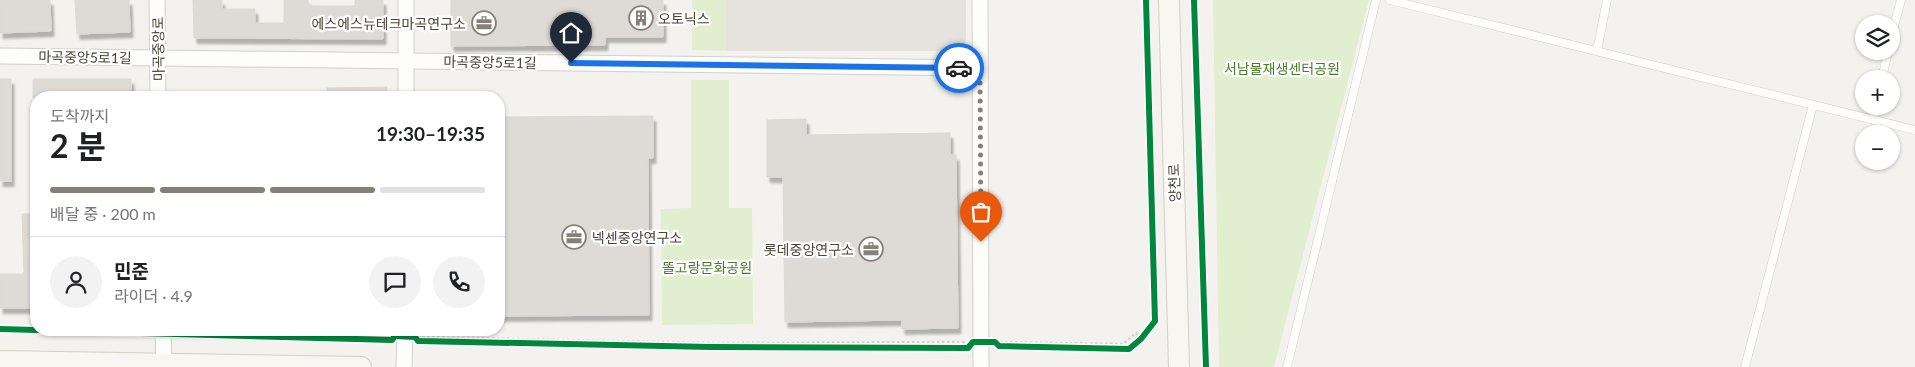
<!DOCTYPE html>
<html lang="ko">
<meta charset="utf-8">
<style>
:root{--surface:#fff;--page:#f2f2f2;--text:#202124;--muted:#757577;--line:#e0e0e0;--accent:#868178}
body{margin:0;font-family:Lato,"Noto Sans KR",sans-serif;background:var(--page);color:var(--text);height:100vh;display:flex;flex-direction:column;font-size:19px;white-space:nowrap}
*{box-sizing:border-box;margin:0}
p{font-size:16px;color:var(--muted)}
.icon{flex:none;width:28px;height:28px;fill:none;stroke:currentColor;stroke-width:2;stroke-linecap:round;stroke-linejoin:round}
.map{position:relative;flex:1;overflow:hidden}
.side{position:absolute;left:30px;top:91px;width:475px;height:245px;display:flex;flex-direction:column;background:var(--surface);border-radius:20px;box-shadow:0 1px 4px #0004}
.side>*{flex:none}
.controls{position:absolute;left:1855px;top:15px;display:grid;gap:10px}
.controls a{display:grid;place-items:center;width:45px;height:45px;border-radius:50%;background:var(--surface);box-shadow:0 1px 4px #0004;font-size:25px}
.pin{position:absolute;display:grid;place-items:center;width:42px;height:42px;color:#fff;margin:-51px -21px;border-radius:50% 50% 50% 0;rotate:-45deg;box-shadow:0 0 5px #0007}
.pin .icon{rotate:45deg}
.courier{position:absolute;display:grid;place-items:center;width:50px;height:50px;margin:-25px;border:4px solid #1a73e8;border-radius:50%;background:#fff;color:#222;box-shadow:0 1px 6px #0007}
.headline em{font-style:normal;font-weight:700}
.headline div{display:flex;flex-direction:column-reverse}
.headline{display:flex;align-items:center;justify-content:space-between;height:85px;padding:0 20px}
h1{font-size:32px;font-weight:700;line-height:38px}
.bar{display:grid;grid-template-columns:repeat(4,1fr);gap:8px 5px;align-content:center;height:60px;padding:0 20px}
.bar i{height:6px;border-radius:4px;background:var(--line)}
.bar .active{background:var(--accent)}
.bar p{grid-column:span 4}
.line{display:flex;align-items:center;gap:12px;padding:0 20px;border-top:1px solid var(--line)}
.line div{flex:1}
.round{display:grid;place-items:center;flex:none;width:52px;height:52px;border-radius:26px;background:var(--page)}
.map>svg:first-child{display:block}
</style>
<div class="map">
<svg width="1915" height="367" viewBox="0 0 1915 367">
<defs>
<filter id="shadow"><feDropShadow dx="3" dy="5.5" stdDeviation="1" flood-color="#0004"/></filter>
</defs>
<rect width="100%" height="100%" fill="#f4f2ee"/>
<g fill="#e1eecf">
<polygon points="692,0 726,0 726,51 692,50"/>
<polygon points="1213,0 1369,0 1274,367 1219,367"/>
<polygon points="691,80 729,80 729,208 752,208 753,324 662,325 661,209 691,208"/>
</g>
<polygon fill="#e6e3df" points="726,0 966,0 966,42 956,51 726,51"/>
<g fill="#dedbd6" stroke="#dcd9d4" filter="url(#shadow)">
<polygon points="0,0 50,0 51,31 0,33"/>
<polygon points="75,0 129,0 130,32 77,34"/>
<polygon points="193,0 222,0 222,9 255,9 255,23 284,23 284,0 308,0 308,6 355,6 355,0 383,0 383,39 194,38"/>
<polygon points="451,0 663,0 663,37 605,37 605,45 451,46"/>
<rect x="0" y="79" width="11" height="102"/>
<rect x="33" y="79" width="98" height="19"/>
<polygon points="387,87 387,98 327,98 327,88"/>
<polygon points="653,116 653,158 648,158 649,315 499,316 499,117"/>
<polygon points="806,119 806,135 950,133 950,155 956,155 958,328 902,329 902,320 785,322 783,177 767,177 767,120"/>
<polygon points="22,214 36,214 36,308 0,308 0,274 24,274"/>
</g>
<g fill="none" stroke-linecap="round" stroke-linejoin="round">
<g stroke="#d2d0cb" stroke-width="9">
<g id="lane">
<polyline points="1390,0 1915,130"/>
<polyline points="1891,37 1901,0"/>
<polyline points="1597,51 1607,0"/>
<polyline points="1882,79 1888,51"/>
<polyline points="1873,118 1876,106"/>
<polyline points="1287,367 1376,0"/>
<polyline points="1745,367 1813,105"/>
</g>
</g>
<g stroke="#d2d0cb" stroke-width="17">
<g id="street">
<polyline points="157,0 158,98"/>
<polyline points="980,0 981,367"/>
<polyline points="0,56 980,68"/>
<polyline points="406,98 406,0"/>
<polyline points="163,330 164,367"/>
<polyline points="404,367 405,330"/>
</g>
</g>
<g stroke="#d3cfc5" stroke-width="22">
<g id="secondary">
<polyline points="1169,0 1179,367"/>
<polyline points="0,361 361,367"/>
</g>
</g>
<g stroke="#d3d2cc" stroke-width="2.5" stroke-dasharray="2.5 2.5" stroke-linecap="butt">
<polyline points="417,337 711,343 967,342"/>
<polyline points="995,342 1123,344 1136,333 1141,339"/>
</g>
<use href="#lane" stroke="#fdfdfc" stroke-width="8"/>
<use href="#street" stroke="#fdfdfc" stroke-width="15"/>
<use href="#secondary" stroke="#f7f6f1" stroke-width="20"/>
<g stroke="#fff" stroke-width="9">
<g id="cycleway">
<polyline points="1194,0 1206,367"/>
<polyline points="0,329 392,340 395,336 415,337 418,341 711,347 968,348 973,342 995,342 999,346 1129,349 1141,339 1155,321 1146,0"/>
</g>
</g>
<use href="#cycleway" stroke="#00873e" stroke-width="6"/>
</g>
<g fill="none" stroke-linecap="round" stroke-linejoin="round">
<polyline stroke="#868178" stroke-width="5" stroke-dasharray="0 9" points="959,68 980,68 981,242"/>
<polyline stroke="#1a73e8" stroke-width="6" points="571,63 959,68"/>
</g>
<defs>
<g id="building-ring" transform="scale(1.25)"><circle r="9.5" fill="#fff" stroke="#868178" stroke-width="1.5"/><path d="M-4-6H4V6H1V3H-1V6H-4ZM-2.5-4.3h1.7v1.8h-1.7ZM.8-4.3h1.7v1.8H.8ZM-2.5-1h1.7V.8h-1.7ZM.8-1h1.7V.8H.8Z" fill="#868178"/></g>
<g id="office-ring" transform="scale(1.25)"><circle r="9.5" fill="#fff" stroke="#868178" stroke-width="1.5"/><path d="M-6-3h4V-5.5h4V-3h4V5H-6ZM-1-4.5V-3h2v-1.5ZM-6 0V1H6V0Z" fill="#868178"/></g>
</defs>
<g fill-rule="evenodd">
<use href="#building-ring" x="641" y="18"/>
<use href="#office-ring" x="484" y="23"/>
<use href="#office-ring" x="574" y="237"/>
<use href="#office-ring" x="871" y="249"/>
</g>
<g text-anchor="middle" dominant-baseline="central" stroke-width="4.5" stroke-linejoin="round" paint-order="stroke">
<g font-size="14" fill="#4b4439" stroke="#fff" text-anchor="start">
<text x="658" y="18">오토닉스</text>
<text x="466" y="23" text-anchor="end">에스에스뉴테크마곡연구소</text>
<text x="592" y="237">넥센중앙연구소</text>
<text x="854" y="249" text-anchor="end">롯데중앙연구소</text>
</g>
<g font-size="14" fill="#4b4439" stroke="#fff">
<text transform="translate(158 49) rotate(-91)">마곡중앙로</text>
<text transform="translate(85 57) rotate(1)">마곡중앙5로1길</text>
<text transform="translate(490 62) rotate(1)">마곡중앙5로1길</text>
<text transform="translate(1174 183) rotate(-92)">양천로</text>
</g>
<g font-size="14" fill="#4a7f2a" stroke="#fff">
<text x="1282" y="68">서남물재생센터공원</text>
<text x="707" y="267">똘고랑문화공원</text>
</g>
</g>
</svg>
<div class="controls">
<a><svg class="icon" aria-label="layers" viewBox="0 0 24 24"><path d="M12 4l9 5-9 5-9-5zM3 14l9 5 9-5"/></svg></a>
<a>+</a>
<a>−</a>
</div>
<div class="pin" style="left:981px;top:242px;background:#ea580c"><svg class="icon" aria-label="bag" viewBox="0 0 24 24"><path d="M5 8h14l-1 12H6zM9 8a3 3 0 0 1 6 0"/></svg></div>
<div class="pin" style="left:571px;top:63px;background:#1f2937"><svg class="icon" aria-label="home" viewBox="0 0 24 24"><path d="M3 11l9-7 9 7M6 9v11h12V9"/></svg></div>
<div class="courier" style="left:959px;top:68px"><svg class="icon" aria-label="car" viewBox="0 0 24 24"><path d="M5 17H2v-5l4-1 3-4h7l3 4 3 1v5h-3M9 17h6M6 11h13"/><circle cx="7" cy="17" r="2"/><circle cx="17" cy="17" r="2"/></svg></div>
<section class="side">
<div class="headline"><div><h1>2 분</h1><p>도착까지</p></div><em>19:30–19:35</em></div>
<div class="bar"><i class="active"></i><i class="active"></i><i class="active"></i><i></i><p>배달 중 · 200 m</p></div>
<div class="line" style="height:90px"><a class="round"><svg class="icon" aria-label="person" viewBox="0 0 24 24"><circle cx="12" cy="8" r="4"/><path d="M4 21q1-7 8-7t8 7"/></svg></a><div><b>민준</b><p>라이더 · 4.9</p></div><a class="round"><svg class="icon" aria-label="chat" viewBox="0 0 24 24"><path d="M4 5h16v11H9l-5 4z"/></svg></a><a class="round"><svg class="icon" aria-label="phone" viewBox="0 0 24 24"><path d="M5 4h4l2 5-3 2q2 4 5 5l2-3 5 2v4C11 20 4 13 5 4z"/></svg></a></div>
</section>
</div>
